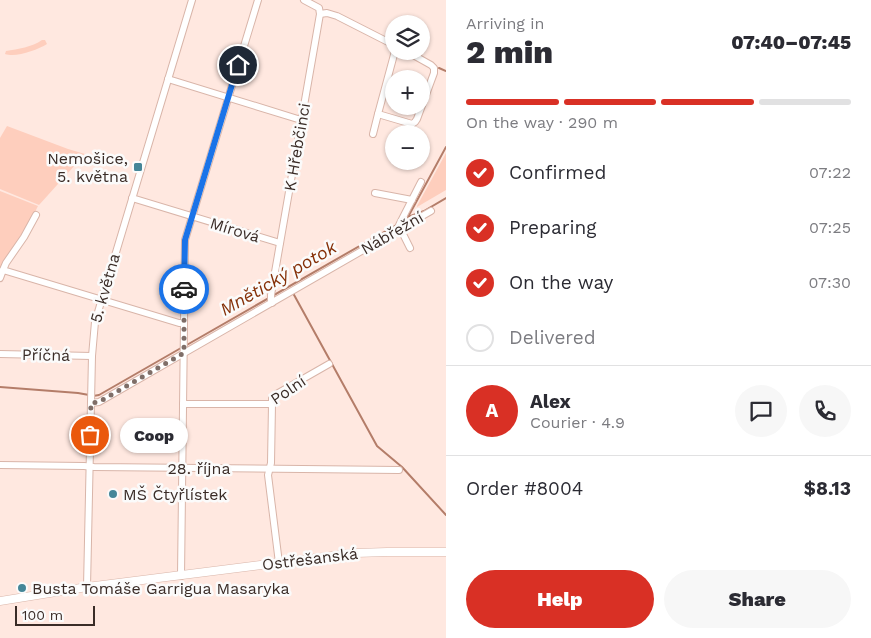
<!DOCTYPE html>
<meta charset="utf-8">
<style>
:root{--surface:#fff;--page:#f7f7f7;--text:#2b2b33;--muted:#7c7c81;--line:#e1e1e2;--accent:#d93025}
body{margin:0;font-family:"Work Sans",sans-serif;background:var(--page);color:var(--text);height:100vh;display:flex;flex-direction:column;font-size:19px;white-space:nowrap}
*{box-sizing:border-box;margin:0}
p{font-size:16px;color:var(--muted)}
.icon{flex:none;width:28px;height:28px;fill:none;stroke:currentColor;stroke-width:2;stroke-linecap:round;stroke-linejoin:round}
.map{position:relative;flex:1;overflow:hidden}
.drawer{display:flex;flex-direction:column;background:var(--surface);width:425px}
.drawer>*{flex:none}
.controls{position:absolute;left:385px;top:15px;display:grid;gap:10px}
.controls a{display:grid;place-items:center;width:45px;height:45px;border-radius:50%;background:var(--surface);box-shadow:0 1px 4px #0004;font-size:25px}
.scale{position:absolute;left:15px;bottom:12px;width:80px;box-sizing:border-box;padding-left:5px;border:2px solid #3a2c27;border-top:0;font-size:14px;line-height:18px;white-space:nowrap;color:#3a2c27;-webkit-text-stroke:4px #fbfbfb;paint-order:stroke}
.pin{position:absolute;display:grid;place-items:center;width:42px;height:42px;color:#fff;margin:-21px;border:2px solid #fff;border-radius:50%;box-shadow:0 1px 5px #0007}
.courier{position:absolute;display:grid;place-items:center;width:50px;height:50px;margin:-25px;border:4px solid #1a73e8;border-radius:50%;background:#fff;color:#222;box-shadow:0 1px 6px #0007}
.bubble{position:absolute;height:35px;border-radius:18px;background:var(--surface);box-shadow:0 1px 4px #0004;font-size:16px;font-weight:800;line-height:35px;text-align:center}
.headline em{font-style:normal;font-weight:800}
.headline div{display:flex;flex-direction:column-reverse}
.headline{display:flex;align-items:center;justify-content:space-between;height:85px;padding:0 20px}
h1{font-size:32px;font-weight:800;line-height:38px}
.bar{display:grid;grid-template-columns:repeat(4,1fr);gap:8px 5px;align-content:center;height:60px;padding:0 20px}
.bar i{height:6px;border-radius:4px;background:var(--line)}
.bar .active{background:var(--accent)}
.bar p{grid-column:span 4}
.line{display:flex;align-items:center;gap:12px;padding:0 20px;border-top:1px solid var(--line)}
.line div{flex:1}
.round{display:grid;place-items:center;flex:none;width:52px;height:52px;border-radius:26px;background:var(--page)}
ol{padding:0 20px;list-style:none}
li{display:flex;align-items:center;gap:15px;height:55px}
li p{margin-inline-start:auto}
li .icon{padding:5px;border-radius:50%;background:var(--accent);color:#fff;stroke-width:4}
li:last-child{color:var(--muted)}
li i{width:28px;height:28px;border:2px solid var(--line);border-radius:50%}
.button{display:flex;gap:10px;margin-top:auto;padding:10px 20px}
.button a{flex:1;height:58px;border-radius:30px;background:var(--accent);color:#fff;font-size:20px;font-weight:800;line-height:58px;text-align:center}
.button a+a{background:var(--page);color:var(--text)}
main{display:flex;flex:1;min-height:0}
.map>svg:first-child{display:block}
</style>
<main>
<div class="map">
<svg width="446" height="638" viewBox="0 0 446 638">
<rect width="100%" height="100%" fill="#ffe8e0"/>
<g fill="#fecebd">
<path d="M42,40H45L47,44C37,50 16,58 5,54L6,51C18,49 32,47 42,40Z"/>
<polygon points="7,126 68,149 85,154 39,205 0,189 0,138"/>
<polygon points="446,153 446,190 417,207 417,206"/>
<polygon points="0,191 38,206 25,232 0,270"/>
</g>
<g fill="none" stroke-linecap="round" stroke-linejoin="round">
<g stroke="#b47d69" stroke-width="2">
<polyline points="439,68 446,71"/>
<polyline points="408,217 424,211 446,198"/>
<polyline points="404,220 408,217 446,147"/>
<polyline points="293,293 377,446 402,467 446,515"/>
<polyline points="185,346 398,224"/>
<polyline points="0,387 78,393 89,395"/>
<polyline points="93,396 99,395 181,348"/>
</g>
<g stroke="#d9b5a9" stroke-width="8">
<g id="minor">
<polyline points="320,14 327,13 337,16 394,45"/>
<polyline points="395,51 378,114 412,124 415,122 417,119 434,73 434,68 431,65 406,51"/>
<polyline points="168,79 301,120"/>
<polyline points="373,134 378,114"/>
<polyline points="375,193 412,200"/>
<polyline points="132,198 280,243"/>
<polyline points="410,248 400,228 399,225 421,182"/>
<polyline points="3,270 6,263 24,237 36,215"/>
<polyline points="0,278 3,270 179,323 184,323"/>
<polyline points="272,303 271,300 271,295 320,14 319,8 304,0"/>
<polyline points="0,354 92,356"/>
<polyline points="91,403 99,402 431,211"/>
<polyline points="183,404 272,404 272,398 273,396 329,364"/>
<polyline points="272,404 271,463 268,475 279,563"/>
<polyline points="0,465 84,466 94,467 399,470"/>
<polyline points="181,576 185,240 258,0"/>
<polyline points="87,587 92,356 95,322 192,0"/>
</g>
</g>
<g stroke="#d9b5a9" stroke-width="9">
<polyline id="tertiary" points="0,601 87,587 356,553 387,552 446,552"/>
</g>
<use href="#minor" stroke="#fff" stroke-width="6"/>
<use href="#tertiary" stroke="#fff" stroke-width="8"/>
</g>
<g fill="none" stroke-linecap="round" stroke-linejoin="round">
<polyline stroke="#7f6e68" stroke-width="5" stroke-dasharray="0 9" points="90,435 91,403 99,402 184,353 184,289"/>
<polyline stroke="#1a73e8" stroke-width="6" points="184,289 185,240 238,65"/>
</g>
<g fill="#458698" stroke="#fbfbfb" stroke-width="2">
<rect x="133" y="162" width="10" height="10" rx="2.5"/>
<circle cx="113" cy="494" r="5"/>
<circle cx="22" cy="588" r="5"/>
</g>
<g text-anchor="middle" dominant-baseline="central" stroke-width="5" stroke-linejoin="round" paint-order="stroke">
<g font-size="16" fill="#3a2c27" stroke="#fbfbfb">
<text transform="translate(297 147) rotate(-80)">K Hřebčinci</text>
<text transform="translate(235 230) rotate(17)">Mírová</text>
<text transform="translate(392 233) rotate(-30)">Nábřežní</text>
<text transform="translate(105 288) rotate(-74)">5. května</text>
<text transform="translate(46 355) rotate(1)">Příčná</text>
<text transform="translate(288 390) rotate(-34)">Polní</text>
<text x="199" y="468">28. října</text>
<text transform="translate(310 559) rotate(-7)">Ostřešanská</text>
</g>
<g font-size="16" fill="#3a2c27" stroke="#fbfbfb" text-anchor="start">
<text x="128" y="158" text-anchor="end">Nemošice,<tspan x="128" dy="18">5. května</tspan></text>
<text x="123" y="494">MŠ Čtyřlístek</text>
<text x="32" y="588">Busta Tomáše Garrigua Masaryka</text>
</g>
<g font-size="18" font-style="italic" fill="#853008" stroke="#fbfbfb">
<text transform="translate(278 278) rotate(-30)">Mnětický potok</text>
</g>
</g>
</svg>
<div class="controls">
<a><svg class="icon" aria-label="layers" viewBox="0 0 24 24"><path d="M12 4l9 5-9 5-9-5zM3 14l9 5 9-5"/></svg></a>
<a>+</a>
<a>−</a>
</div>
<div class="scale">100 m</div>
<div class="pin" style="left:90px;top:435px;background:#ea580c"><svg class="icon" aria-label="bag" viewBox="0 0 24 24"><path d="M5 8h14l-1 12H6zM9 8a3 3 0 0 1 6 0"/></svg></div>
<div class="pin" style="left:238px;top:65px;background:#1f2937"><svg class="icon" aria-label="home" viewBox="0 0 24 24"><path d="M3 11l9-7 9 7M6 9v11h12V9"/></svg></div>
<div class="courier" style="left:184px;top:289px"><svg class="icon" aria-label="car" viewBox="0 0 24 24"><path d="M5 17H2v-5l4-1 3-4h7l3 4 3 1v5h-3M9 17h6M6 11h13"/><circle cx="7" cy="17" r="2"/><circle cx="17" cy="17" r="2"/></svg></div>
<div class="bubble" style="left:120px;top:418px;width:68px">Coop</div>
</div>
<section class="drawer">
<div class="headline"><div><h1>2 min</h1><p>Arriving in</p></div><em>07:40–07:45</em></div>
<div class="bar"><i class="active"></i><i class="active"></i><i class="active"></i><i></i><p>On the way · 290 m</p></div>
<ol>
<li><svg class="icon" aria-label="check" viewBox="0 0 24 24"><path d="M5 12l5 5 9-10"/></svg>Confirmed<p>07:22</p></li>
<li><svg class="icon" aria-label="check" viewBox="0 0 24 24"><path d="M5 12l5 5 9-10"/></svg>Preparing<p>07:25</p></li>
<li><svg class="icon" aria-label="check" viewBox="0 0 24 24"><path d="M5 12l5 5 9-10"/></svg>On the way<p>07:30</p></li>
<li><i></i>Delivered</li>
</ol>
<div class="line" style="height:90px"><b class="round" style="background:var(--accent);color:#fff">A</b><div><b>Alex</b><p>Courier · 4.9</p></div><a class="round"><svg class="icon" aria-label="chat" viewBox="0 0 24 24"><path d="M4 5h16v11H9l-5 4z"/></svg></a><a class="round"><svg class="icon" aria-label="phone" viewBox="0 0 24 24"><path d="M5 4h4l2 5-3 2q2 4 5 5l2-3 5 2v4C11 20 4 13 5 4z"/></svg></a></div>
<div class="line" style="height:65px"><div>Order #8004</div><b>$8.13</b></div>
<div class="button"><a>Help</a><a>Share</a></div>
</section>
</main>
